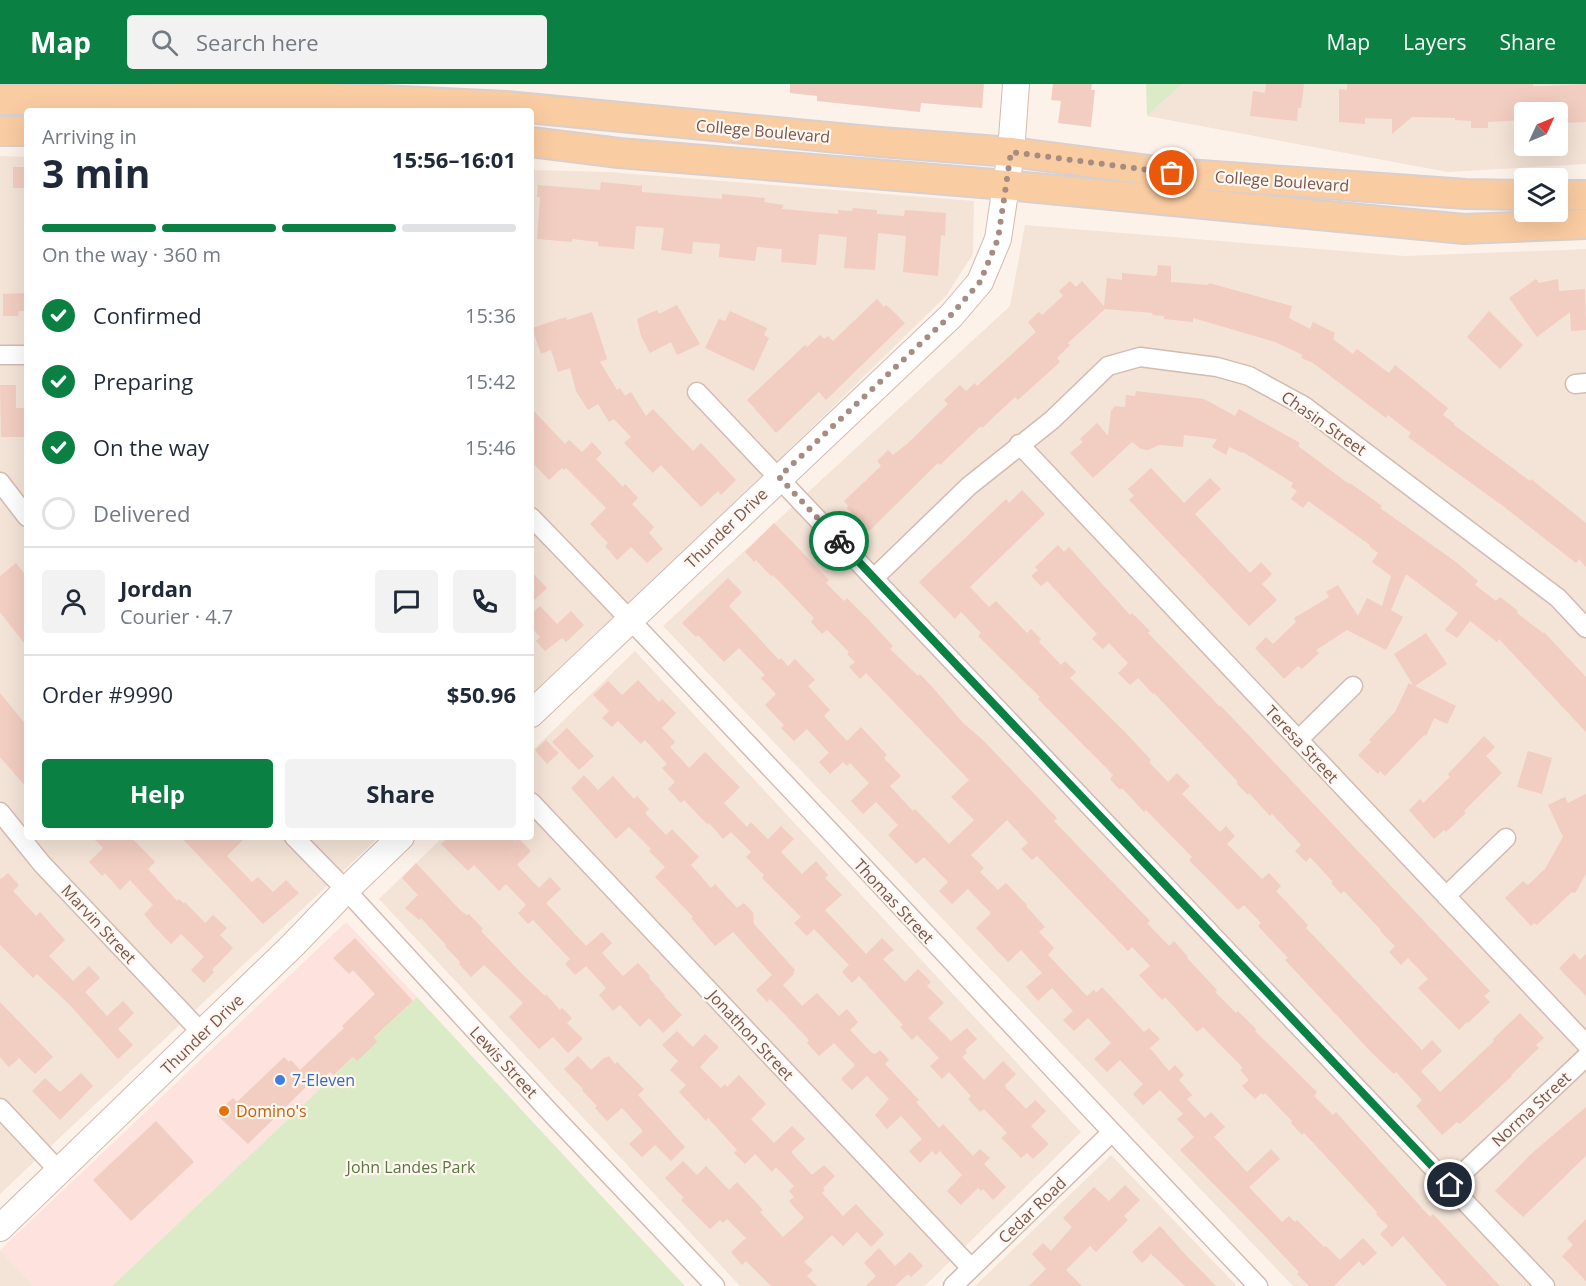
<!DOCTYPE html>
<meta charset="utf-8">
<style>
:root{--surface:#fff;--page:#f2f2f3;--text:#1f2937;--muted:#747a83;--line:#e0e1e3;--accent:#0b8043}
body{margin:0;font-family:"Open Sans",sans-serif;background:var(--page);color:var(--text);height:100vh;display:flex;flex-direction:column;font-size:22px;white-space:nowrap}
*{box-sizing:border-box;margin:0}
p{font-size:20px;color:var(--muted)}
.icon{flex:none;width:33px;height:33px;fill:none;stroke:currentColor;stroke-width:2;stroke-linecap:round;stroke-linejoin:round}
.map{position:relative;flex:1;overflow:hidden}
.sheet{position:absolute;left:24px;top:24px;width:510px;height:732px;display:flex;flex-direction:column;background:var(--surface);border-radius:6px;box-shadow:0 6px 24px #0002}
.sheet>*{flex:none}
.needle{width:39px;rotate:46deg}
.fabs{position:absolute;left:1514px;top:18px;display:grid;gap:12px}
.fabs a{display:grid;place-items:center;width:54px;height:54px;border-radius:6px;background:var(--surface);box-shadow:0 6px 24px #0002;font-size:30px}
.pin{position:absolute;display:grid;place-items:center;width:51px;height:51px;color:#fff;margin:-26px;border:3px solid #fff;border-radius:50%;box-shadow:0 2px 6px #0007}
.courier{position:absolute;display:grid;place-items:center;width:60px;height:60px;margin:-30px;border:4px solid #0b8043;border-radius:50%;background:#fff;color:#222;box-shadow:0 2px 8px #0007}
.head em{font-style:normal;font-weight:700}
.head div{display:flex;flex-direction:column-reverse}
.head{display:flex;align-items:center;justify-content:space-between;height:102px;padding:0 18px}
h1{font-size:39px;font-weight:700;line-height:45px}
.bar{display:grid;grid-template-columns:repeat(4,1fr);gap:9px 6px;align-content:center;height:72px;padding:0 18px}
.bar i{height:8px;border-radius:4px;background:var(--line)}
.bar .selected{background:var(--accent)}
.bar p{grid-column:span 4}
.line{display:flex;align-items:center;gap:15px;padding:0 18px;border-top:2px solid var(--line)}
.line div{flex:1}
.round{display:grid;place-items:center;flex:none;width:63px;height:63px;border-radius:6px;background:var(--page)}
ol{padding:0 18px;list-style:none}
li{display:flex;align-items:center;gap:18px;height:66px}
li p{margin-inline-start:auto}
li .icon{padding:6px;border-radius:50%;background:var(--accent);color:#fff;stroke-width:4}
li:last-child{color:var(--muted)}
li i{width:33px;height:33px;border:3px solid var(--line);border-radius:50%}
.primary-button{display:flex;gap:12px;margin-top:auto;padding:12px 18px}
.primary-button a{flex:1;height:69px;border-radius:6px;background:var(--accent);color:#fff;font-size:24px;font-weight:700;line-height:69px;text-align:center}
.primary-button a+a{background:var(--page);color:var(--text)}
header{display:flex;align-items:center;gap:36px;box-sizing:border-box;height:84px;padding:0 30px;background:var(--accent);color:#fff}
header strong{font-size:28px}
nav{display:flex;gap:33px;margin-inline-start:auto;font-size:21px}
.search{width:420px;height:54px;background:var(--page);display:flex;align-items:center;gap:15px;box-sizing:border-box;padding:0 21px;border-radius:6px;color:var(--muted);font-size:22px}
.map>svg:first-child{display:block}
</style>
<header>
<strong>Map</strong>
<div class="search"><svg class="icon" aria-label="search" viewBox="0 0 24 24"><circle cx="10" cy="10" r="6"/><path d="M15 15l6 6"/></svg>Search here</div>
<nav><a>Map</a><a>Layers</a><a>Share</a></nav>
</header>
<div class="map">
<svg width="1586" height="1202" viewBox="0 0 1586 1202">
<rect width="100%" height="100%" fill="#fdf2e9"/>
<g fill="#f4e3d7" fill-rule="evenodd">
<path d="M1182,0H1586V80L1448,88L1147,32ZM1524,28H1557V62H1524Z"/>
<polygon points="0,72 27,73 27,753 379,753 0,1110"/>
<polygon points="531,86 608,88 974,117 973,170 946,212 752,402 531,610"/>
<polygon points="1025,141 1405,172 1586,165 1586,1202 1293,1202 663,542 1010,222"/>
<polygon points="635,567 1081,1048 925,1202 740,1202 379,815 443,753 531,753 531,668"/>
<polygon points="1111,1071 1237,1202 975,1202"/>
<polygon points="0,1166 33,1202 0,1202"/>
</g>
<polygon fill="#fde2dd" points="346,838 417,913 112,1202 33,1202 0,1166"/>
<g fill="#dbebc7">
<polygon points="1146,0 1182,0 1147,32"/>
<polygon points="417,913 685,1202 112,1202"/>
</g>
<g fill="#f2cdc1">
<polygon points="790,0 984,0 982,24 921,19 920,28 817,17 817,12 790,9"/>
<polygon points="1053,0 1092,0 1091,6 1095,6 1091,43 1058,39 1061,17 1051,16"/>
<polygon points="1266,0 1304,0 1301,24 1298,24 1297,37 1250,32 1253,7 1265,9"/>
<polygon points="1347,0 1533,0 1533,2 1545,2 1586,0 1586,38 1565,39 1564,28 1524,28 1524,36 1488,38 1488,44 1471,44 1471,37 1455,36 1455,34 1412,33 1392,50 1392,35 1365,34 1365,40 1339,38 1339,5 1347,6"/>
<rect x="13" y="83" width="14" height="21"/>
<polygon points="601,98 642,102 642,108 722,115 722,110 765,114 764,118 783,121 782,125 838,130 838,126 852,127 853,124 877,126 877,130 904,132 905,126 946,129 945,152 941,151 938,192 903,188 906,152 878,149 875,186 844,184 847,153 819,150 816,181 781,178 782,165 757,163 755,177 719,173 720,160 693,158 692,170 661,166 664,144 636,142 634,165 598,162 598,158 572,155 572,158 537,155 540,113 537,113 538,101 600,106"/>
<polygon points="1158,181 1171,182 1171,198 1208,201 1209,199 1292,222 1289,234 1310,245 1313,238 1335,249 1333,255 1353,270 1357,265 1389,289 1395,281 1448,324 1443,331 1455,340 1454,341 1530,397 1531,395 1586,439 1586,483 1579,475 1576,479 1503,422 1431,370 1408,353 1411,349 1388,331 1386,334 1313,279 1301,274 1303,271 1275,258 1193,234 1193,238 1164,235 1164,232 1152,231 1153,229 1105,225 1068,259 1070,261 1057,274 1060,278 1018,316 1015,313 982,344 981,342 940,381 938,379 869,447 847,424 848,422 844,417 881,382 877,377 888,366 893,371 907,360 948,320 944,316 960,301 966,307 975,299 977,302 1036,248 1028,238 1039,228 1042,231 1063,212 1059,207 1070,197 1076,203 1082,197 1104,222 1107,194 1122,196 1122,189 1155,192 1157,190"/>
<polygon points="1536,195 1539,199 1558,195 1559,207 1585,205 1586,246 1571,247 1570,228 1537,253 1509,214"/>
<polygon points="27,209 27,227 19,227 18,232 3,232 3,210"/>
<polygon points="877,215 884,223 886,221 892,226 905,239 826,316 819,308 776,349 747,316 805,261 807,263 820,251 824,255 828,252 833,257"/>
<polygon points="677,221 700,260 677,271 671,258 650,269 641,252 637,235 657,226 659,230"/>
<polygon points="730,227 767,244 764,251 769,254 754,287 705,264 719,235 725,237"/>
<polygon points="1489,227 1523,261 1500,285 1467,253"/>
<polygon points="592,228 607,275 600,278 617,306 620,304 625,312 631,308 646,332 653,325 693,367 701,359 736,396 721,411 718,407 701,423 661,381 653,389 624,359 631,353 614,335 609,338 598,320 588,326 576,307 570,284 558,288 551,266 541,270 532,244 566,233 567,236"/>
<polygon points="0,301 16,301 16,324 27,324 27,353 1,353"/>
<polygon points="1136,307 1204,315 1235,332 1239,325 1300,359 1298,362 1349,400 1350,399 1382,422 1380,424 1456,478 1478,497 1475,501 1496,517 1500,513 1518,527 1517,529 1543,549 1544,548 1586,593 1586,648 1499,555 1497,558 1470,537 1457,554 1445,546 1458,529 1406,490 1391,526 1403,533 1386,566 1347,546 1316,566 1319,569 1302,585 1298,582 1284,595 1255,564 1266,553 1273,560 1296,538 1294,534 1329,513 1326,508 1338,501 1358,532 1367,514 1382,522 1391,492 1372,478 1378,469 1369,462 1370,461 1308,417 1303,424 1291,415 1297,407 1291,403 1293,399 1243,368 1242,369 1229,363 1226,371 1212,363 1217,355 1184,351 1183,363 1159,361 1148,366 1141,365 1132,358 1093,394 1070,369 1083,358 1080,355 1097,339 1108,352 1111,327 1115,322 1125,323 1126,311 1135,312"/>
<polygon points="531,324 565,360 569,356 582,368 592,358 602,369 596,375 623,403 625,400 638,414 632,420 654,443 649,449 663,465 647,479 631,463 617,476 605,462 608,459 590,440 606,424 566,384 564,386 562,384 549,396 531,377"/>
<polygon points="1151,384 1184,419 1210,394 1221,405 1195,430 1250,489 1261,478 1272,490 1262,500 1277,516 1249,542 1129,416 1134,412 1128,405"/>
<polygon points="1022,406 1045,430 970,503 989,523 996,517 1027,549 1031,545 1041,555 1039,558 1061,581 1065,577 1076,588 1070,594 1124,647 1151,676 1149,678 1168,698 1177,689 1190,702 1182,710 1220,748 1226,742 1235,752 1227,760 1262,795 1269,789 1281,802 1276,807 1308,841 1306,844 1422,966 1432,956 1442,967 1421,987 1440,1008 1494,957 1493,955 1520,929 1544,954 1536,961 1539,964 1511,991 1512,992 1460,1040 1457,1038 1442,1051 1416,1022 1422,1016 1396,988 1394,990 1373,970 1285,876 1288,874 1258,842 1261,839 1244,821 1238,826 1189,776 1192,773 1146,726 1144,728 1122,704 1120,706 1110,695 1113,691 1038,615 1040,613 978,552 981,549 961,528 955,535 919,498 1006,415 1009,419"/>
<polygon points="774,439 829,496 826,499 844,517 847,514 866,533 893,562 890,565 918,592 920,590 934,605 963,639 984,657 1057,734 1054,737 1150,837 1147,839 1169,862 1174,857 1188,873 1187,874 1217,906 1215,908 1236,929 1238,927 1256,945 1255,947 1317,1008 1314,1012 1333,1031 1336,1028 1430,1133 1433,1130 1500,1202 1447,1202 1403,1152 1392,1163 1380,1150 1388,1142 1376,1130 1377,1128 1304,1049 1302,1051 1291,1039 1292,1037 1265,1009 1263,1011 1261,1009 1255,1015 1242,1002 1249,996 1240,986 1243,984 1203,943 1197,948 1165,913 1162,916 1139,891 1150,882 1132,863 1128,867 1037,772 1032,776 1021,765 1028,759 1007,736 971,771 984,784 980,788 998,806 1006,799 1027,821 1026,822 1045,843 1039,848 1054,864 1048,871 1087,912 1094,906 1096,909 1102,903 1144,948 1149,944 1160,955 1150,964 1169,987 1175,981 1184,991 1179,996 1192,1011 1187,1015 1205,1034 1211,1028 1225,1043 1214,1053 1247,1088 1271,1065 1280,1075 1249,1103 1282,1138 1289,1132 1295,1138 1297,1136 1324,1163 1326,1162 1340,1176 1363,1154 1377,1169 1363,1182 1359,1177 1334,1202 1309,1202 1297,1190 1299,1188 1263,1150 1180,1066 1194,1053 1177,1035 1183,1030 1160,1006 1143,1021 1133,1010 1143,1000 1120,976 1107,988 1094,975 1111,959 1088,934 1074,947 1063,936 1073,927 1052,904 1038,917 1026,903 1042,889 1021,866 1008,878 976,844 991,829 968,805 952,820 939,807 948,798 924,773 916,780 888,751 898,741 876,718 863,730 851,717 869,699 850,679 847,682 843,678 830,690 819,678 829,669 807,645 794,657 781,644 784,641 765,621 776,610 761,594 765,591 739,564 724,578 698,551 696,553 682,539 728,494 742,508 729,522 779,576 781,574 788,582 795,575 815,596 808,602 830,626 824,632 847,657 861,643 887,671 884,674 901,692 890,702 913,727 915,725 949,760 974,736 951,713 969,696 866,589 860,595 849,583 855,578 847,570 849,568 827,546 822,550 811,538 814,534 773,491 771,492 756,476 754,478 745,468"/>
<polygon points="1058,461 1064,468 1069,463 1130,531 1132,529 1150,547 1148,549 1220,623 1221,622 1490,907 1484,912 1490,918 1468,939 1467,938 1459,946 1418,904 1428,895 1408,874 1401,881 1389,868 1395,862 1380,847 1381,846 1344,807 1341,810 1331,799 1333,798 1310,773 1306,778 1295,767 1301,761 1272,730 1270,732 1249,709 1248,711 1236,699 1238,698 1154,609 1153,610 1138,594 1130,601 1118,589 1128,579 1109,559 1103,565 1092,555 1097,550 1047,497 1041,502 1031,492 1038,486 1035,483"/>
<polygon points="16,479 27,493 27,563 0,528 0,492"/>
<polygon points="531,487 547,504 531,519"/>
<polygon points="540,522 557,540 571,527 584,541 566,558 562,554 545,567 536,557 540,553 531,543 531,530"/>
<polygon points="1426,549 1447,580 1415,602 1456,622 1447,640 1434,634 1426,652 1424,651 1385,692 1380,687 1378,690 1358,671 1371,658 1369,656 1395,628 1409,599 1413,601 1394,570"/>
<polygon points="638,596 659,618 662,615 676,629 662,644 675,658 670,663 689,684 705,668 740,703 724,719 747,743 751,738 768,755 781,742 794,755 781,768 802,790 816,777 828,791 825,794 842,811 825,826 866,870 882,854 894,866 883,875 905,898 918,885 931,898 927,902 944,919 928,934 951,957 967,944 977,955 965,966 967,969 962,973 984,996 1003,977 1016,990 1005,1001 1006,1004 1026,1025 1035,1016 1046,1027 1031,1042 1049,1060 1033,1075 1027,1069 1021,1074 1001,1054 1007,1049 984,1025 980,1028 968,1015 971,1012 949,988 942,995 930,982 939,974 917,951 912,956 900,943 903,941 859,892 852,899 842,888 849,881 814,845 807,852 794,839 801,833 762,794 764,791 746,773 751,768 731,748 723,755 709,739 707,740 684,716 681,719 668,705 675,698 662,684 667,680 645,656 641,660 618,637 612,643 602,634 609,627 593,611 608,597 622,611"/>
<polygon points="0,609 27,642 27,704 0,673"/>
<polygon points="567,644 594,672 579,686 552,658"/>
<polygon points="1484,652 1495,663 1486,672 1502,689 1464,727 1466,729 1446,748 1444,746 1434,755 1409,726 1420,715 1423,719 1450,693 1448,690"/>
<polygon points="546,656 559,669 547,680 535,666"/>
<polygon points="1528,667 1552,674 1542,710 1517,703"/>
<polygon points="584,691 598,706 613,692 634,715 637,712 649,725 645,729 666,751 672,745 699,773 691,781 711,804 715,800 737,824 744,819 753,828 754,840 795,886 793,889 794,890 783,901 802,922 817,909 839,932 847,925 858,938 850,946 872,969 875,970 880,966 889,976 885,980 919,1016 916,1018 939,1044 943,1040 973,1072 980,1065 990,1074 984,1080 1006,1103 993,1116 983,1105 981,1107 978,1104 961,1121 947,1107 962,1091 940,1067 936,1071 932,1067 920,1079 909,1067 922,1055 901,1032 887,1045 875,1031 889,1015 867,992 852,1006 841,995 855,981 834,959 819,972 807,959 809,956 770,915 767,918 756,906 772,891 733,848 715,862 691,834 693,833 655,793 665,783 649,767 651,765 629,743 616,755 571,704"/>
<polygon points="1586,710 1586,790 1575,809 1572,808 1537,841 1534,839 1531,842 1505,814 1523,797 1528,801 1545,785 1563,753 1548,721 1565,713 1568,719"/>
<polygon points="92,753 131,753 155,778 148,785 177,817 179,815 184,820 185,818 205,839 213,831 227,844 220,851 233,864 212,886 214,888 204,899 191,886 204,873 181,850 171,860 153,841 144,830 153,821 130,796 120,806 105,789 102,792 89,778 103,764"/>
<polygon points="181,753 246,753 227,772 252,798 258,793 273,808 286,796 299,809 263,840"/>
<polygon points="449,753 511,753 515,757 518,754 531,767 517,781 539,804 550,793 561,805 546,819 586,862 602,848 612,859 602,869 623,892 638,879 650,892 649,894 665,911 664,912 682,931 663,949 649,934 640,943 620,921 613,927 599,911 606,904 586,882 575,891 565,880 570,875 533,836 528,840 518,829 526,821 506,800 499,807 474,781 468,787 441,760"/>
<polygon points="416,779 461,827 467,831 469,830 483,845 481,847 521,889 545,912 546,910 560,926 562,924 572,934 567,939 583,955 568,969 553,953 539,965 509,933 523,919 501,897 484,881 471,893 459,880 460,878 445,862 446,861 421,834 419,836 405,824 418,811 402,794"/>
<polygon points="8,789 19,801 13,807 36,832 40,828 65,856 49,872 73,897 89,882 100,894 85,908 107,932 123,917 134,929 118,945 133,961 118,975 70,921 37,890 33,894 0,861 0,794 1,795"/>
<polygon points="355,854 413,917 374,953 377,958 357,977 353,973 334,991 330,988 311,1003 308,1001 248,1060 217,1031 217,1028 233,1014 237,1018 284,973 289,978 291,976 300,986 344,944 342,942 375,910 353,886 349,890 333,874"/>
<polygon points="1574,869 1580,876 1586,870 1586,912 1559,884"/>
<polygon points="0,918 53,973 35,990 19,974 9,983 0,973"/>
<polygon points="677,947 693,963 705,950 719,963 700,983 721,1004 725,1000 727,1003 739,991 766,1020 751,1035 774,1059 792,1042 805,1055 791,1068 812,1091 824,1081 835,1092 823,1104 825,1106 822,1109 843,1132 856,1120 884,1150 871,1163 857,1148 843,1162 832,1151 804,1178 813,1186 807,1192 817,1202 771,1202 746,1177 742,1181 731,1168 746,1154 727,1135 723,1139 720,1136 710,1145 681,1116 684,1114 665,1094 683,1077 697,1091 706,1082 729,1106 737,1098 763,1126 760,1128 783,1153 804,1134 789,1117 794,1113 789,1107 794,1102 776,1083 772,1088 755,1070 745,1080 734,1069 737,1066 708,1034 706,1037 679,1008 686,1001 670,986 678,977 662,961"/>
<polygon points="578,972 591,986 605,973 606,974 609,972 615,980 617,978 644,1005 638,1011 685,1063 671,1077 655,1061 642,1073 629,1060 643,1047 622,1024 607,1037 595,1024 597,1022 582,1006 583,1005 564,985"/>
<polygon points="81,989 93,1002 60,1036 32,1007 45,994 60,1008"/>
<polygon points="1586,1023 1586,1072 1523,1133 1495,1107 1531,1070"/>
<polygon points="156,1037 194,1078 131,1137 93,1096"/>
<polygon points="1125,1101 1140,1116 1124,1132 1128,1136 1096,1168 1090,1162 1066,1186 1082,1202 1029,1202 1046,1185 1032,1170 1043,1159 1051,1167 1072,1143 1063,1134 1094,1103 1109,1117"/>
<polygon points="1586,1135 1586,1197 1562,1172 1573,1161 1567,1154"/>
<polygon points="1160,1142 1182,1167 1216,1202 1185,1202 1151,1170 1142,1179 1132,1168"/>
<polygon points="879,1164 895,1182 910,1168 923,1182 911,1193 908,1190 895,1202 866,1202 876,1192 864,1179"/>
</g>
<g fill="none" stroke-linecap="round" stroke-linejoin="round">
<g stroke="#d2bbb1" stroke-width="21">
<g id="street">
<polyline points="0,271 27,271"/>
<polyline points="1575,300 1586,299"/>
<polyline points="697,308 1545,1202"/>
<polyline points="1019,360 1586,960"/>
<polyline points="0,398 27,433"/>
<path d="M531,433C777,686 1014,947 1258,1202"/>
<polyline points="874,494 969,402 1052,336 1108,282 1140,273 1217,283 1249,292 1304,322 1558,514 1586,544"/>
<polyline points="1298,656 1353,602"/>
<polyline points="531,718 971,1184"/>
<polyline points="0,728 42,780 202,949"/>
<polyline points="294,753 346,806 547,1025 715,1202"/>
<polyline points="1446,812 1506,754"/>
<polyline points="0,1024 59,1087"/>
<polyline points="1450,1101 1586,973"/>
<polyline points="953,1202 1111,1049"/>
</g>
</g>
<g stroke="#d5baae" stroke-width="28">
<g id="secondary">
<polyline points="531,630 951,232 980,198 998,155 1011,68 1016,0"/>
<polyline points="0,1144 292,862 346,806 401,753"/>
</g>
</g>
<g stroke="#d9cfcd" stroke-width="32">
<g id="primary">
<polyline points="0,16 292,13 381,16 506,22 880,58 1011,68 1172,89 1466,110 1524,111"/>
<polyline points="0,47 27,47"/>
<polyline points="531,58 619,69 1006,101 1464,145 1586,140"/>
<polyline points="1557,111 1586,111"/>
</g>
</g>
<use href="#street" stroke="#fff" stroke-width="18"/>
<use href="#secondary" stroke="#fff" stroke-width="26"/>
<use href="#primary" stroke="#facca2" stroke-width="28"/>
</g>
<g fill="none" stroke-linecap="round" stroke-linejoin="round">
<polyline stroke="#a78c83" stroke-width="6" stroke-dasharray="0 10.8" points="839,457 779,393 951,231 980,198 998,155 1011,68 1172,89"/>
<polyline stroke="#0b8043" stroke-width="8" points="839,457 1450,1101"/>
</g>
<circle fill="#3f7fe0" stroke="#fff7f0" stroke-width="2" cx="280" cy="996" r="6"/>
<circle fill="#e8710a" stroke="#fff7f0" stroke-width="2" cx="224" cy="1027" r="6"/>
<g text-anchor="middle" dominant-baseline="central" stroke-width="4.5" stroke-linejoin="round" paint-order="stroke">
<g font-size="16" fill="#78554c" stroke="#fff7f0">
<text transform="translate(763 47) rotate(5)">College Boulevard</text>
<text transform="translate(1282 97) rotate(4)">College Boulevard</text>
<text transform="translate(1324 339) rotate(35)">Chasin Street</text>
<text transform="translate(726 444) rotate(-44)">Thunder Drive</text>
<text transform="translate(1302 660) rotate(47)">Teresa Street</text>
<text transform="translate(894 817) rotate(47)">Thomas Street</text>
<text transform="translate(99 840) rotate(47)">Marvin Street</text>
<text transform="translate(202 950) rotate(-44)">Thunder Drive</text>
<text transform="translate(751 951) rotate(47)">Jonathon Street</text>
<text transform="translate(504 978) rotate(47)">Lewis Street</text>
<text transform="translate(1531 1025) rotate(-43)">Norma Street</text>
<text transform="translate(1032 1126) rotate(-44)">Cedar Road</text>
</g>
<g font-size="16" fill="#366cbe" stroke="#fff7f0" text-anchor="start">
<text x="292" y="996">7-Eleven</text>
</g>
<g font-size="16" fill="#c56008" stroke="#fff7f0" text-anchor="start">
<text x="236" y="1027">Domino's</text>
</g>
<g font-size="16" fill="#597841" stroke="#fff7f0">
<text x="411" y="1083">John Landes Park</text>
</g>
</g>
</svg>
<div class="fabs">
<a><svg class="needle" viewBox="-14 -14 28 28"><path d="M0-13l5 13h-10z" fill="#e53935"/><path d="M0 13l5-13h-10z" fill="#747a83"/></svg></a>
<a><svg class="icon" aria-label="layers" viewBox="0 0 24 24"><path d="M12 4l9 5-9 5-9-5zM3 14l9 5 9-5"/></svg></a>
</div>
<div class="pin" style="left:1172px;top:89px;background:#ea580c"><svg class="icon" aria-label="bag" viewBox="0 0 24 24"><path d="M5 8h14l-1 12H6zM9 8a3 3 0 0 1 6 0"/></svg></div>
<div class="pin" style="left:1450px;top:1101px;background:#1f2937"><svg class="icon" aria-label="home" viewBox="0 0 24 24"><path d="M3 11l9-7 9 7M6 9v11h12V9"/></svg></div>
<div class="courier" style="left:839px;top:457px"><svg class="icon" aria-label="bike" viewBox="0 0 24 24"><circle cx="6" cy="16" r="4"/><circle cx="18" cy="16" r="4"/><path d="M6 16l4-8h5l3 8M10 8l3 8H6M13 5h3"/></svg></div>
<section class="sheet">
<div class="head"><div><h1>3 min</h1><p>Arriving in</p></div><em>15:56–16:01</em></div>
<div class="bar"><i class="selected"></i><i class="selected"></i><i class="selected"></i><i></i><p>On the way · 360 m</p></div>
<ol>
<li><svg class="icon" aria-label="check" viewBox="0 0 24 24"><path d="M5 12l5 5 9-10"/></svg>Confirmed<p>15:36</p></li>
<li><svg class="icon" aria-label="check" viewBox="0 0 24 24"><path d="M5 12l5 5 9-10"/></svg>Preparing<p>15:42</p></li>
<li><svg class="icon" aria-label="check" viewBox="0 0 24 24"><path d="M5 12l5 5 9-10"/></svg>On the way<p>15:46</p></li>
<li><i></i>Delivered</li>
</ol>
<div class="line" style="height:108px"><a class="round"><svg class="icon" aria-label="person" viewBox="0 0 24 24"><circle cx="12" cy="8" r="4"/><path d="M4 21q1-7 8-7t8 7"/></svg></a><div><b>Jordan</b><p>Courier · 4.7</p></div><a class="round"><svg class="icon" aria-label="chat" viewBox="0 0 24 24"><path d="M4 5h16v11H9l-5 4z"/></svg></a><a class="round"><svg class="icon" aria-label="phone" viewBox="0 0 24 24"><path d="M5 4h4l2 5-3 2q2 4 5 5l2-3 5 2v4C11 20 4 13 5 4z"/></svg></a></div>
<div class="line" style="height:78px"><div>Order #9990</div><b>$50.96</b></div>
<div class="primary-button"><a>Help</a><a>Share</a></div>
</section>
</div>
